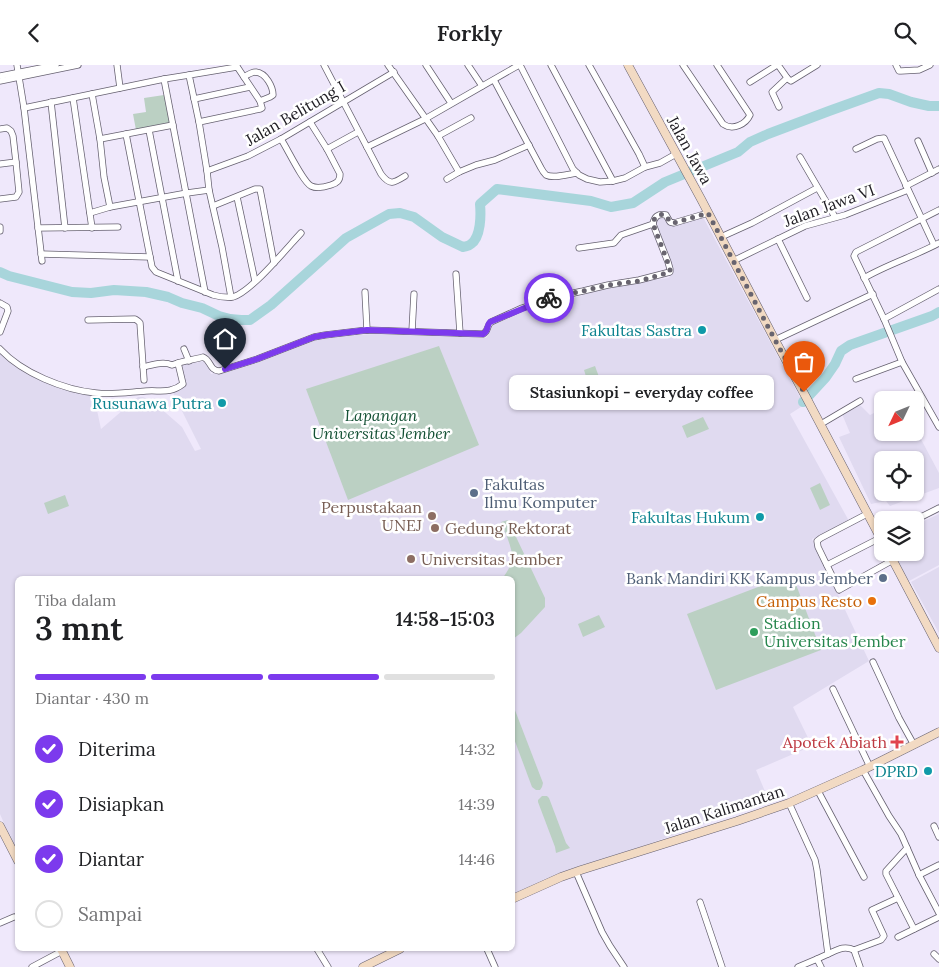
<!DOCTYPE html>
<html lang="id">
<meta charset="utf-8">
<style>
:root{--surface:#fff;--page:#f6f6f6;--text:#202124;--muted:#757577;--line:#e0e0e0;--accent:#7c3aed}
body{margin:0;font-family:Lora,serif;background:var(--page);color:var(--text);height:100vh;display:flex;flex-direction:column;font-size:19px;white-space:nowrap}
*{box-sizing:border-box;margin:0}
p{font-size:16px;color:var(--muted)}
.icon{flex:none;width:28px;height:28px;fill:none;stroke:currentColor;stroke-width:2;stroke-linecap:round;stroke-linejoin:round}
.map{position:relative;flex:1;overflow:hidden}
.sheet{position:absolute;left:15px;top:511px;width:500px;height:375px;display:flex;flex-direction:column;background:var(--surface);border-radius:8px;box-shadow:0 1px 4px #0004}
.sheet>*{flex:none}
.needle{width:32px;rotate:227deg}
.controls{position:absolute;left:874px;top:326px;display:grid;gap:10px}
.controls a{display:grid;place-items:center;width:50px;height:50px;border-radius:8px;background:var(--surface);box-shadow:0 1px 4px #0004;font-size:25px}
.pin{position:absolute;display:grid;place-items:center;width:42px;height:42px;color:#fff;margin:-51px -21px;border-radius:50% 50% 50% 0;rotate:-45deg;box-shadow:0 0 5px #0007}
.pin .icon{rotate:45deg}
.courier{position:absolute;display:grid;place-items:center;width:50px;height:50px;margin:-25px;border:4px solid #7c3aed;border-radius:50%;background:#fff;color:#222;box-shadow:0 1px 6px #0007}
.bubble{position:absolute;height:35px;border-radius:8px;background:var(--surface);box-shadow:0 1px 4px #0004;font-size:16px;font-weight:600;line-height:35px;text-align:center}
.overview em{font-style:normal;font-weight:600}
.overview div{display:flex;flex-direction:column-reverse}
.overview{display:flex;align-items:center;justify-content:space-between;height:85px;padding:0 20px}
h1{font-size:32px;font-weight:600;line-height:38px}
.bar{display:grid;grid-template-columns:repeat(4,1fr);gap:8px 5px;align-content:center;height:60px;padding:0 20px}
.bar i{height:6px;border-radius:4px;background:var(--line)}
.bar .selected{background:var(--accent)}
.bar p{grid-column:span 4}
ol{padding:0 20px;list-style:none}
li{display:flex;align-items:center;gap:15px;height:55px}
li p{margin-inline-start:auto}
li .icon{padding:5px;border-radius:50%;background:var(--accent);color:#fff;stroke-width:4}
li:last-child{color:var(--muted)}
li i{width:28px;height:28px;border:2px solid var(--line);border-radius:50%}
header{display:flex;justify-content:space-between;align-items:center;height:65px;padding:0 20px;background:var(--surface);font-size:22px;font-weight:600}
.map>svg:first-child{display:block}
</style>
<header><svg class="icon" aria-label="back" viewBox="0 0 24 24"><path d="M15 5l-7 7 7 7"/></svg>Forkly<svg class="icon" aria-label="search" viewBox="0 0 24 24"><circle cx="10" cy="10" r="6"/><path d="M15 15l6 6"/></svg></header>
<div class="map">
<svg width="939" height="902" viewBox="0 0 939 902">
<rect width="100%" height="100%" fill="#efe8fb"/>
<g fill="#e0daf0" fill-rule="evenodd">
<polygon points="661,152 664,154 668,159 675,161 703,152 804,340 790,349 849,456 812,474 869,596 793,642 812,681 756,705 769,736 595,798 547,813 513,829 512,514 18,514 18,785 16,786 0,749 0,286 54,320 94,331 101,364 138,332 143,332 151,335 182,362 195,386 201,384 173,328 185,320 181,300 206,296 211,309 254,297 312,276 335,271 376,269 444,269 482,273 486,273 489,269 490,259 558,232 567,235 612,221 668,213 673,209 674,204 656,161 656,156"/>
<path d="M859,339L870,350L882,344V368H915V363L939,408V423L890,441L886,436L871,439L839,372L850,368L842,349ZM882,395H915V428H882Z"/>
<polygon points="939,449 939,500 909,516 893,488 915,488 915,460"/>
<polygon points="939,502 939,568 911,517"/>
</g>
<g fill="#bbd0c3">
<polygon points="164,30 170,59 136,65 133,49 146,47 144,33"/>
<polygon points="439,281 479,380 348,435 306,324"/>
<polygon points="595,301 603,323 591,327 584,305"/>
<polygon points="703,352 709,364 687,373 682,361"/>
<polygon points="820,418 830,440 820,445 810,423"/>
<polygon points="65,430 69,441 48,449 44,438"/>
<path d="M508,455L545,533V542L521,568L513,574L512,514H502C506,509 510,502 512,496C514,486 505,467 501,457Z"/>
<polygon points="792,509 821,585 716,625 687,549"/>
<polygon points="599,550 605,562 583,572 578,559"/>
<polygon points="513,640 543,718 542,722 540,725 536,725 532,722 513,671"/>
<polygon points="542,731 547,731 549,733 566,778 570,783 556,788 555,782 538,737 538,735"/>
</g>
<g fill="none" stroke-linecap="round" stroke-linejoin="round">
<g stroke="#a8d5db" stroke-width="10">
<path d="M0,207L9,211L72,227L91,228L114,225L146,227L168,232L182,238L202,243L219,251L230,254L241,255H250L271,240L346,173L389,149L400,148L414,152L442,172L463,182C466,181 469,181 471,179C481,172 481,150 480,139L497,124L591,136L611,142L633,138L665,117L738,87L750,77L768,69L829,46L879,28L889,29L911,37L929,41H939"/>
<polyline points="803,337 826,312 835,299 841,286 850,280 932,251 939,247"/>
</g>
<g stroke="#666170" stroke-width="7">
<g id="street">
<polyline points="17,0 24,43 42,196"/>
<polyline points="117,0 120,23"/>
<path d="M324,0L381,109C390,121 394,118 405,111"/>
<polyline points="388,0 438,71 459,107"/>
<polyline points="426,0 451,38"/>
<polyline points="468,0 482,21"/>
<polyline points="520,0 573,104 579,110 587,114 600,117 613,116 625,113 645,102 660,98 676,89"/>
<polyline points="551,0 613,116"/>
<polyline points="589,0 639,89 645,102"/>
<path d="M683,0L723,59C733,66 746,59 750,50L717,0"/>
<polyline points="778,0 788,14 791,16 817,0"/>
<polyline points="896,0 899,6 901,6 919,5 930,0"/>
<polyline points="0,11 56,0"/>
<path d="M244,12C247,10 252,7 256,7C266,8 273,22 273,30L270,32L260,36"/>
<polyline points="164,14 205,227"/>
<path d="M494,15L541,103C542,105 544,108 546,110C554,114 568,109 577,108"/>
<polyline points="0,16 78,0"/>
<polyline points="750,17 777,0"/>
<polyline points="92,29 100,74 104,112 110,142"/>
<polyline points="73,33 92,163"/>
<polyline points="194,34 250,22"/>
<polyline points="51,37 65,163"/>
<polyline points="779,42 772,27 787,13"/>
<polyline points="24,43 164,14 189,10"/>
<polyline points="199,57 260,44 262,43 260,36 236,0"/>
<polyline points="0,64 7,63 11,66 13,71 16,97"/>
<polyline points="149,65 178,216"/>
<path d="M126,69L152,202L156,207L213,230C220,232 226,233 233,232C251,227 287,183 301,168"/>
<polyline points="438,71 471,53"/>
<polyline points="100,74 173,60"/>
<path d="M281,74C287,83 303,117 311,121C317,124 325,122 331,120C337,118 340,116 340,109L327,84L310,57"/>
<polyline points="918,76 932,108"/>
<polyline points="367,82 425,54 519,0"/>
<polyline points="327,84 358,67"/>
<polyline points="856,84 877,74 884,73 934,180"/>
<polyline points="800,92 835,152"/>
<polyline points="0,99 16,97 19,127 16,132 0,134"/>
<polyline points="207,106 248,91 281,74 394,7"/>
<polyline points="447,114 459,107 476,100 495,95 529,80"/>
<polyline points="906,121 939,104"/>
<polyline points="237,132 255,216"/>
<polyline points="213,141 255,124 260,124 274,198"/>
<polyline points="939,145 856,187 854,191 884,254 902,297 939,362"/>
<polyline points="90,148 110,142 187,128 209,125"/>
<polyline points="0,162 0,166"/>
<polyline points="38,163 118,162"/>
<polyline points="721,172 752,158 817,123"/>
<polyline points="778,174 807,233"/>
<polyline points="579,183 614,178 621,170 653,159"/>
<polyline points="41,189 150,192"/>
<polyline points="733,196 805,161 845,150 908,125"/>
<polyline points="456,209 460,268"/>
<path d="M864,213C888,199 915,191 939,178"/>
<polyline points="365,227 367,265"/>
<polyline points="231,232 222,182 209,125 207,106 199,57 189,10 237,2"/>
<polyline points="0,238 7,242 8,246 0,267"/>
<polyline points="884,254 939,224"/>
<polyline points="88,255 135,254 138,256 140,258 144,315"/>
<polyline points="412,266 414,229"/>
<polyline points="775,275 873,229"/>
<path d="M0,284C22,308 64,325 96,328C113,330 130,327 146,326C161,325 170,329 183,319L178,298"/>
<polyline points="184,284 189,296"/>
<path d="M143,302C152,300 163,296 172,300C182,296 193,295 203,292C211,295 209,305 219,306L257,294L314,272L325,270L367,265L483,269C489,266 486,261 491,257L522,243L555,232L583,226L608,220L639,215L670,207V204L668,197L653,159C654,152 658,148 666,150L670,157L674,158L708,148"/>
<polyline points="856,314 902,297"/>
<polyline points="821,359 860,336"/>
<polyline points="867,449 821,473 817,476 818,482 839,525 893,495"/>
<polyline points="915,455 939,443"/>
<polyline points="827,500 882,472"/>
<polyline points="873,597 899,653 914,680"/>
<polyline points="833,624 870,702"/>
<polyline points="863,705 889,751 901,769 919,810 939,848"/>
<polyline points="818,726 864,812"/>
<polyline points="789,738 815,795 817,805 828,889 817,894"/>
<polyline points="934,761 939,772"/>
<polyline points="907,783 886,806 886,809 914,864"/>
<polyline points="576,807 602,867 610,881 624,902"/>
<polyline points="919,810 939,800"/>
<polyline points="700,837 722,902"/>
<polyline points="0,858 14,852"/>
<polyline points="898,872 939,852"/>
<polyline points="317,884 328,902"/>
<polyline points="487,884 495,902"/>
<polyline points="854,885 881,875 884,871 872,845 898,833"/>
<path d="M828,889C837,885 844,880 854,885L860,902"/>
<polyline points="934,889 939,894"/>
<polyline points="32,902 62,886"/>
<polyline points="798,902 817,894 821,902"/>
</g>
</g>
<g stroke="#666170" stroke-width="9">
<g id="secondary">
<polyline points="628,0 701,134 775,275 807,334 882,476"/>
<polyline points="889,488 939,583"/>
<polyline points="0,761 18,796"/>
<polyline points="512,834 561,812 581,805 737,756 789,738 863,705 939,667"/>
<polyline points="61,884 70,902"/>
<polyline points="363,902 400,884"/>
</g>
</g>
<use href="#street" stroke="#fff" stroke-width="5.5"/>
<use href="#secondary" stroke="#f2dac3" stroke-width="8"/>
</g>
<g fill="none" stroke-linecap="round" stroke-linejoin="round">
<path stroke="#68646f" stroke-width="5" stroke-dasharray="0 9" d="M549,233L583,226L608,220L639,216L670,207V204L668,198L653,159C654,152 658,148 666,150L670,157L674,158L708,148L775,275L804,327"/>
<path stroke="#7c3aed" stroke-width="6" d="M225,304L257,294L314,272L325,270L367,265L483,269C489,266 486,261 490,257L549,233"/>
</g>
<g fill="#0f9aa8" stroke="#fff" stroke-width="2">
<circle cx="702" cy="265" r="5"/>
<circle cx="222" cy="338" r="5"/>
<circle cx="760" cy="452" r="5"/>
<circle cx="928" cy="706" r="5"/>
</g>
<g fill="#5c6f8a" stroke="#fff" stroke-width="2">
<circle cx="474" cy="428" r="5"/>
<circle cx="883" cy="513" r="5"/>
</g>
<g fill="#8d6e63" stroke="#fff" stroke-width="2">
<circle cx="432" cy="451" r="5"/>
<circle cx="435" cy="463" r="5"/>
<circle cx="411" cy="494" r="5"/>
</g>
<circle fill="#e8710a" stroke="#fff" stroke-width="2" cx="872" cy="536" r="5"/>
<circle fill="#2e9e5b" stroke="#fff" stroke-width="2" cx="754" cy="567" r="5"/>
<path fill="#e0444e" stroke="#fff" stroke-width="2" d="M894.5 669.5h5v5h5v5h-5v5h-5v-5h-5v-5h5z"/>
<g text-anchor="middle" dominant-baseline="central" stroke-width="5" stroke-linejoin="round" paint-order="stroke">
<g font-size="16" fill="#1f1d23" stroke="#fff">
<text transform="translate(295 48) rotate(-30)">Jalan Belitung I</text>
<text transform="translate(690 85) rotate(61)">Jalan Jawa</text>
<text transform="translate(829 140) rotate(-20)">Jalan Jawa VI</text>
<text transform="translate(724 744) rotate(-18)">Jalan Kalimantan</text>
</g>
<g font-size="16" fill="#0d838f" stroke="#fff" text-anchor="end">
<text x="692" y="265">Fakultas Sastra</text>
<text x="212" y="338">Rusunawa Putra</text>
<text x="750" y="452">Fakultas Hukum</text>
<text x="918" y="706">DPRD</text>
</g>
<g font-size="16" font-style="italic" fill="#145135" stroke="#fff">
<text x="381" y="350">Lapangan<tspan x="381" dy="18">Universitas Jember</tspan></text>
</g>
<g font-size="16" fill="#4e5e75" stroke="#fff" text-anchor="start">
<text x="484" y="419">Fakultas<tspan x="484" dy="18">Ilmu Komputer</tspan></text>
<text x="873" y="513" text-anchor="end">Bank Mandiri KK Kampus Jember</text>
</g>
<g font-size="16" fill="#785e54" stroke="#fff" text-anchor="start">
<text x="422" y="442" text-anchor="end">Perpustakaan<tspan x="422" dy="18">UNEJ</tspan></text>
<text x="445" y="463">Gedung Rektorat</text>
<text x="421" y="494">Universitas Jember</text>
</g>
<g font-size="16" fill="#c56008" stroke="#fff" text-anchor="end">
<text x="862" y="536">Campus Resto</text>
</g>
<g font-size="16" fill="#27864d" stroke="#fff" text-anchor="start">
<text x="764" y="558">Stadion<tspan x="764" dy="18">Universitas Jember</tspan></text>
</g>
<g font-size="16" fill="#be3a42" stroke="#fff" text-anchor="end">
<text x="887" y="677">Apotek Abiath</text>
</g>
</g>
</svg>
<div class="controls">
<a><svg class="needle" viewBox="-14 -14 28 28"><path d="M0-13l5 13h-10z" fill="#e53935"/><path d="M0 13l5-13h-10z" fill="#757577"/></svg></a>
<a><svg class="icon" aria-label="locate" viewBox="0 0 24 24"><circle cx="12" cy="12" r="6"/><path d="M12 2v4M12 18v4M2 12h4M18 12h4"/></svg></a>
<a><svg class="icon" aria-label="layers" viewBox="0 0 24 24"><path d="M12 4l9 5-9 5-9-5zM3 14l9 5 9-5"/></svg></a>
</div>
<div class="pin" style="left:804px;top:327px;background:#ea580c"><svg class="icon" aria-label="bag" viewBox="0 0 24 24"><path d="M5 8h14l-1 12H6zM9 8a3 3 0 0 1 6 0"/></svg></div>
<div class="pin" style="left:225px;top:304px;background:#1f2937"><svg class="icon" aria-label="home" viewBox="0 0 24 24"><path d="M3 11l9-7 9 7M6 9v11h12V9"/></svg></div>
<div class="courier" style="left:549px;top:233px"><svg class="icon" aria-label="bike" viewBox="0 0 24 24"><circle cx="6" cy="16" r="4"/><circle cx="18" cy="16" r="4"/><path d="M6 16l4-8h5l3 8M10 8l3 8H6M13 5h3"/></svg></div>
<div class="bubble" style="left:509px;top:310px;width:265px">Stasiunkopi - everyday coffee</div>
<section class="sheet">
<div class="overview"><div><h1>3 mnt</h1><p>Tiba dalam</p></div><em>14:58–15:03</em></div>
<div class="bar"><i class="selected"></i><i class="selected"></i><i class="selected"></i><i></i><p>Diantar · 430 m</p></div>
<ol>
<li><svg class="icon" aria-label="check" viewBox="0 0 24 24"><path d="M5 12l5 5 9-10"/></svg>Diterima<p>14:32</p></li>
<li><svg class="icon" aria-label="check" viewBox="0 0 24 24"><path d="M5 12l5 5 9-10"/></svg>Disiapkan<p>14:39</p></li>
<li><svg class="icon" aria-label="check" viewBox="0 0 24 24"><path d="M5 12l5 5 9-10"/></svg>Diantar<p>14:46</p></li>
<li><i></i>Sampai</li>
</ol>
</section>
</div>
